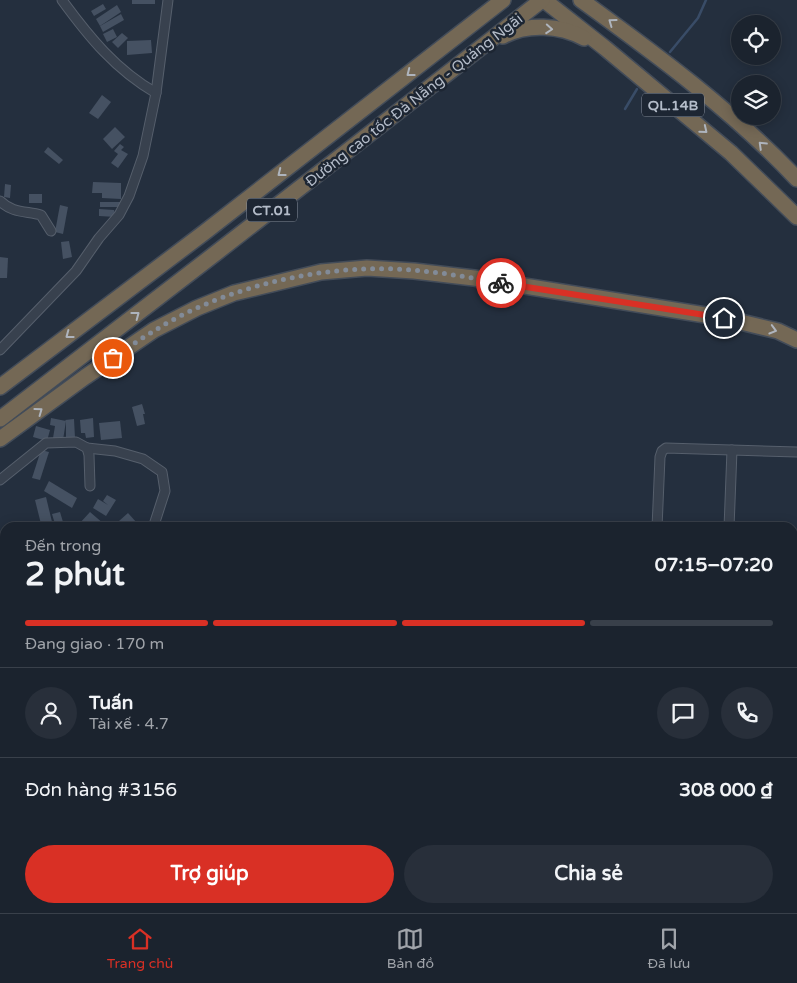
<!DOCTYPE html>
<html lang="vi">
<meta charset="utf-8">
<style>
:root{--surface:#1b232e;--page:#282f3a;--text:#f1f3f6;--muted:#a0a4aa;--line:#39404a;--accent:#d93025}
body{margin:0;font-family:"Varela Round",sans-serif;background:var(--page);color:var(--text);height:100vh;display:flex;flex-direction:column;font-size:19px;white-space:nowrap}
*{box-sizing:border-box;margin:0}
p{font-size:16px;color:var(--muted)}
.icon{flex:none;width:28px;height:28px;fill:none;stroke:currentColor;stroke-width:2;stroke-linecap:round;stroke-linejoin:round}
.map{position:relative;flex:1;overflow:hidden}
.sheet{position:absolute;left:0px;top:522px;width:798px;height:391px;display:flex;flex-direction:column;background:var(--surface);border-radius:15px 15px 0 0;box-shadow:0 2px 12px #0003,0 0 0 1px var(--line)}
.sheet>*{flex:none}
.controls{position:absolute;left:731px;top:15px;display:grid;gap:10px}
.controls a{display:grid;place-items:center;width:50px;height:50px;border-radius:50%;background:var(--surface);box-shadow:0 2px 12px #0003,0 0 0 1px var(--line);font-size:25px}
.pin{position:absolute;display:grid;place-items:center;width:42px;height:42px;color:#fff;margin:-21px;border:2px solid #fff;border-radius:50%;box-shadow:0 1px 5px #0007}
.courier{position:absolute;display:grid;place-items:center;width:50px;height:50px;margin:-25px;border:4px solid #d93025;border-radius:50%;background:#fff;color:#222;box-shadow:0 1px 6px #0007}
.overview em{font-style:normal;font-weight:700}
.overview div{display:flex;flex-direction:column-reverse}
.overview{display:flex;align-items:center;justify-content:space-between;height:85px;padding:0 25px}
h1{font-size:32px;font-weight:700;line-height:38px}
.bar{display:grid;grid-template-columns:repeat(4,1fr);gap:8px 5px;align-content:center;height:60px;padding:0 25px}
.bar i{height:6px;border-radius:4px;background:var(--line)}
.bar .selected{background:var(--accent)}
.bar p{grid-column:span 4}
.line{display:flex;align-items:center;gap:12px;padding:0 25px;border-top:1px solid var(--line)}
.line div{flex:1}
.round{display:grid;place-items:center;flex:none;width:52px;height:52px;border-radius:26px;background:var(--page)}
.cta{display:flex;gap:10px;margin-top:auto;padding:10px 25px}
.cta a{flex:1;height:58px;border-radius:30px;background:var(--accent);color:#fff;font-size:20px;font-weight:700;line-height:58px;text-align:center}
.cta a+a{background:var(--page);color:var(--text)}
.tabs{display:flex;justify-content:space-around;align-items:center;height:70px;border-top:1px solid var(--line);background:var(--surface);font-size:14px;color:var(--muted)}
.tabs a{display:grid;justify-items:center;gap:2px}
.tabs .selected{color:var(--accent)}
.map>svg:first-child{display:block}
</style>
<div class="map">
<svg width="797" height="913" viewBox="0 0 797 913">
<rect width="100%" height="100%" fill="#242f3e"/>
<g fill="none" stroke-linecap="round" stroke-linejoin="round">
<g stroke="#394c67" stroke-width="2.5">
<polyline points="670,52 698,18 706,0"/>
<polyline points="625,109 637,89"/>
</g>
</g>
<g fill="#455162">
<rect x="132" y="0" width="23" height="4"/>
<polygon points="103,4 106,9 94,16 91,11"/>
<polygon points="117,5 121,12 100,26 96,19"/>
<polygon points="121,14 124,20 103,32 100,26"/>
<polygon points="113,29 117,37 107,42 103,34"/>
<polygon points="122,33 128,38 118,48 112,42"/>
<polygon points="151,40 152,53 127,55 127,41"/>
<polygon points="102,95 111,102 98,119 89,113"/>
<polygon points="115,127 125,137 112,149 103,139"/>
<polygon points="120,144 124,147 121,150 128,154 118,168 111,163 118,154 114,151"/>
<polygon points="48,147 63,160 59,164 44,152"/>
<polygon points="93,182 121,183 121,199 102,198 102,193 92,193"/>
<polygon points="5,184 11,185 10,198 4,197"/>
<rect x="29" y="194" width="13" height="9"/>
<polygon points="100,202 121,202 120,207 100,207"/>
<polygon points="60,205 68,207 63,234 55,232"/>
<polygon points="99,209 114,210 116,217 99,216"/>
<polygon points="69,241 72,257 63,259 61,242"/>
<polygon points="0,257 8,258 7,278 0,278"/>
<polygon points="142,404 145,414 143,414 145,424 137,426 132,407"/>
<polygon points="51,418 66,421 65,420 74,419 75,438 66,439 66,421 63,440 53,438 55,426 50,425"/>
<polygon points="93,418 94,437 86,438 85,433 81,433 80,420"/>
<polygon points="120,421 122,438 101,440 99,423"/>
<polygon points="36,426 50,430 47,441 33,437"/>
<polygon points="41,450 49,452 40,480 32,478"/>
<polygon points="49,481 77,498 72,508 44,491"/>
<polygon points="107,495 116,500 106,516 93,508 98,499 108,505 103,501"/>
<polygon points="46,497 53,526 42,528 35,500"/>
<polygon points="60,512 63,522 55,524 52,514"/>
<polygon points="90,512 104,524 101,528 96,528 89,521 83,527 79,524"/>
<polygon points="128,513 137,523 132,528 124,528 119,521"/>
<polygon points="374,909 387,909 390,913 373,913 371,911"/>
</g>
<g fill="none" stroke-linecap="round" stroke-linejoin="round">
<g stroke="#565f6c" stroke-width="11">
<g id="street">
<path d="M62,0C89,37 116,70 156,93"/>
<path d="M0,201C12,213 26,211 41,215L51,231"/>
<polyline points="0,350 76,271 99,238 119,215 129,196 143,156 156,93 168,0"/>
<polyline points="87,448 115,451 143,459 162,472 165,491 153,528"/>
<polyline points="0,480 46,443 76,442 87,448 89,455 90,486"/>
<polyline points="657,528 660,457 662,451 666,448 797,452"/>
<polyline points="729,528 732,450"/>
<polyline points="792,724 797,618"/>
<polyline points="0,820 5,822"/>
<polyline points="137,909 138,913"/>
<polyline points="421,909 422,913"/>
<polyline points="528,913 529,909"/>
<polyline points="640,913 640,909"/>
<polyline points="712,913 713,909"/>
<polyline points="784,913 785,909"/>
</g>
</g>
<g stroke="#434c59" stroke-width="18">
<g id="highway">
<polyline points="544,0 605,48 731,153 797,217"/>
<path d="M581,0C657,55 733,111 797,179"/>
<path d="M503,36C527,23 560,25 584,38"/>
<polyline points="0,387 205,232 503,0"/>
<polyline points="0,419 216,253 542,0"/>
<polyline points="0,439 85,377 154,330 197,308 234,293 321,272 367,268 414,271 474,278 724,318 778,331 797,340"/>
</g>
</g>
<use href="#street" stroke="#38414e" stroke-width="9"/>
<use href="#highway" stroke="#746855" stroke-width="15"/>
</g>
<defs><path id="oneway-chevron" d="M-2-3.5L2.5 0L-2 3.5" fill="none" stroke-width="1.6" stroke-linecap="round" stroke-linejoin="round" transform="scale(1.25)"/></defs>
<g stroke="#aeb4bd">
<use href="#oneway-chevron" transform="translate(612 22) rotate(-144)"/>
<use href="#oneway-chevron" transform="translate(549 29) rotate(4)"/>
<use href="#oneway-chevron" transform="translate(410 73) rotate(142)"/>
<use href="#oneway-chevron" transform="translate(704 130) rotate(39)"/>
<use href="#oneway-chevron" transform="translate(762 145) rotate(-136)"/>
<use href="#oneway-chevron" transform="translate(281 173) rotate(142)"/>
<use href="#oneway-chevron" transform="translate(136 315) rotate(-37)"/>
<use href="#oneway-chevron" transform="translate(773 330) rotate(16)"/>
<use href="#oneway-chevron" transform="translate(69 335) rotate(143)"/>
<use href="#oneway-chevron" transform="translate(39 411) rotate(-36)"/>
</g>
<g fill="none" stroke-linecap="round" stroke-linejoin="round">
<path stroke="#828b98" stroke-width="5" stroke-dasharray="0 9" d="M113,358C126,349 140,339 154,331C214,293 295,271 366,269C411,267 457,275 501,283"/>
<polyline stroke="#d93025" stroke-width="6" points="501,283 724,318"/>
</g>
<g text-anchor="middle" dominant-baseline="central" stroke-width="5" stroke-linejoin="round" paint-order="stroke">
<g fill="#1d2633" stroke="#878f9c" stroke-width="1">
<rect x="642" y="93.5" width="62" height="23" rx="4"/>
<rect x="247" y="198.5" width="50" height="23" rx="4"/>
</g>
<g font-size="14" font-weight="bold" fill="#b4bcc9">
<text x="673" y="105">QL.14B</text>
<text x="272" y="210">CT.01</text>
</g>
<g font-size="15" fill="#b4bcc9" stroke="#1d2633">
<text transform="translate(414 100) rotate(-38)">Đường cao tốc Đà Nẵng - Quảng Ngãi</text>
</g>
</g>
</svg>
<div class="controls">
<a><svg class="icon" aria-label="locate" viewBox="0 0 24 24"><circle cx="12" cy="12" r="6"/><path d="M12 2v4M12 18v4M2 12h4M18 12h4"/></svg></a>
<a><svg class="icon" aria-label="layers" viewBox="0 0 24 24"><path d="M12 4l9 5-9 5-9-5zM3 14l9 5 9-5"/></svg></a>
</div>
<div class="pin" style="left:113px;top:358px;background:#ea580c"><svg class="icon" aria-label="bag" viewBox="0 0 24 24"><path d="M5 8h14l-1 12H6zM9 8a3 3 0 0 1 6 0"/></svg></div>
<div class="pin" style="left:724px;top:318px;background:#1f2937"><svg class="icon" aria-label="home" viewBox="0 0 24 24"><path d="M3 11l9-7 9 7M6 9v11h12V9"/></svg></div>
<div class="courier" style="left:501px;top:283px"><svg class="icon" aria-label="bike" viewBox="0 0 24 24"><circle cx="6" cy="16" r="4"/><circle cx="18" cy="16" r="4"/><path d="M6 16l4-8h5l3 8M10 8l3 8H6M13 5h3"/></svg></div>
<section class="sheet">
<div class="overview"><div><h1>2 phút</h1><p>Đến trong</p></div><em>07:15–07:20</em></div>
<div class="bar"><i class="selected"></i><i class="selected"></i><i class="selected"></i><i></i><p>Đang giao · 170 m</p></div>
<div class="line" style="height:90px"><a class="round"><svg class="icon" aria-label="person" viewBox="0 0 24 24"><circle cx="12" cy="8" r="4"/><path d="M4 21q1-7 8-7t8 7"/></svg></a><div><b>Tuấn</b><p>Tài xế · 4.7</p></div><a class="round"><svg class="icon" aria-label="chat" viewBox="0 0 24 24"><path d="M4 5h16v11H9l-5 4z"/></svg></a><a class="round"><svg class="icon" aria-label="phone" viewBox="0 0 24 24"><path d="M5 4h4l2 5-3 2q2 4 5 5l2-3 5 2v4C11 20 4 13 5 4z"/></svg></a></div>
<div class="line" style="height:65px"><div>Đơn hàng #3156</div><b>308 000 ₫</b></div>
<div class="cta"><a>Trợ giúp</a><a>Chia sẻ</a></div>
</section>
</div>
<nav class="tabs">
<a class="selected"><svg class="icon" aria-label="home" viewBox="0 0 24 24"><path d="M3 11l9-7 9 7M6 9v11h12V9"/></svg>Trang chủ</a>
<a><svg class="icon" aria-label="map" viewBox="0 0 24 24"><path d="M3 6l6-2 6 2 6-2v14l-6 2-6-2-6 2zM9 4v14M15 6v14"/></svg>Bản đồ</a>
<a><svg class="icon" aria-label="saved" viewBox="0 0 24 24"><path d="M7 4h10v16l-5-4-5 4z"/></svg>Đã lưu</a>
</nav>
